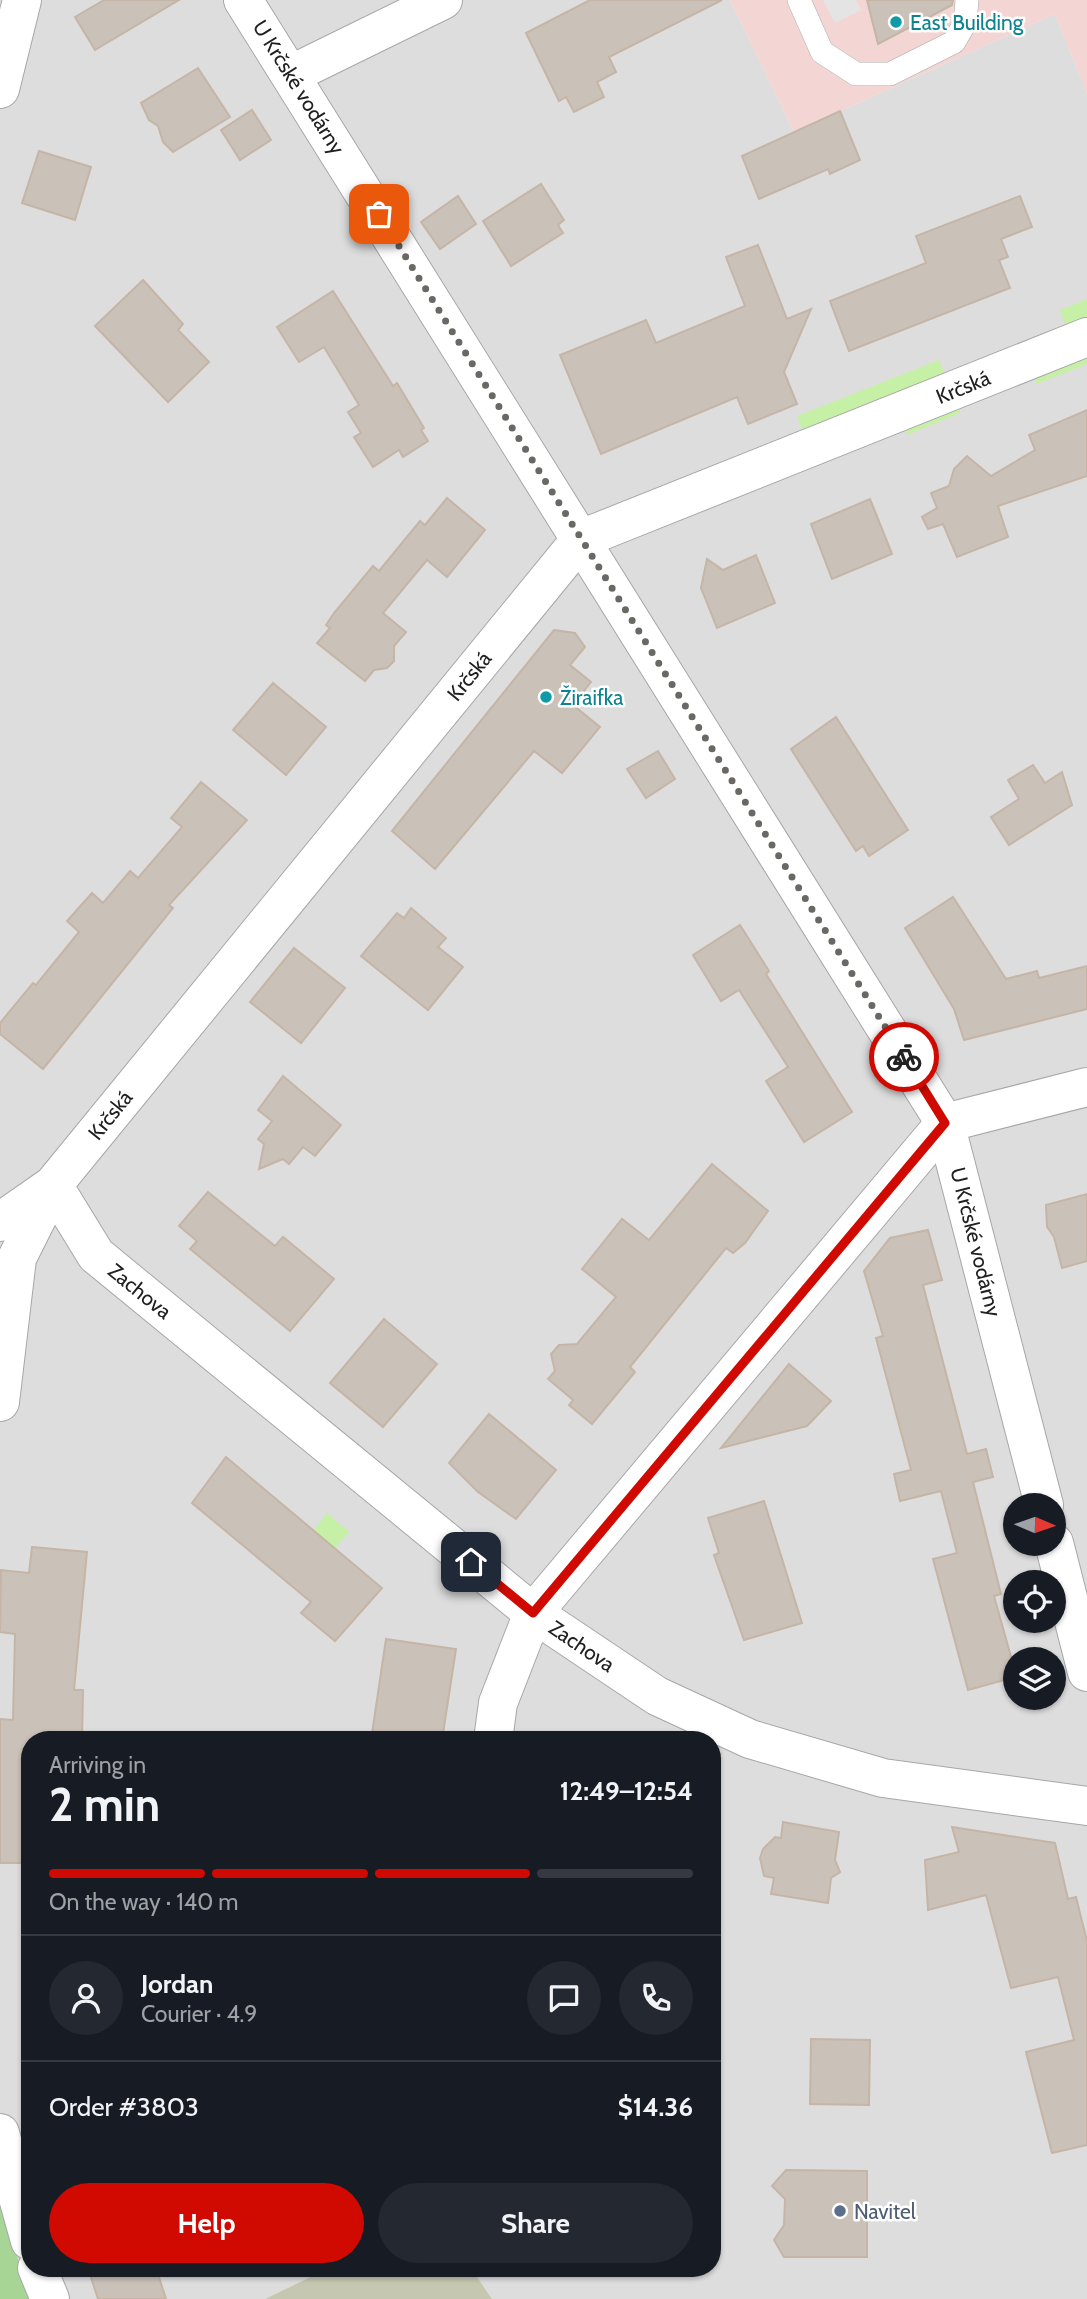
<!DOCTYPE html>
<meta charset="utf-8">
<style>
:root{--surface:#171b24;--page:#242831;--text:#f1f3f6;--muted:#9ea1a6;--line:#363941;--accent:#d00a00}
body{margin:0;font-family:Cabin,sans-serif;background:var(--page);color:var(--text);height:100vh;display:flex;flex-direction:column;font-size:26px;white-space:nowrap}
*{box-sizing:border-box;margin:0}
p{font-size:23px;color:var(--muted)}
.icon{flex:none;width:38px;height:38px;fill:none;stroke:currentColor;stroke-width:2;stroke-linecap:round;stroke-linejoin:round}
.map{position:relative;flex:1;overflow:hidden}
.panel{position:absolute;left:21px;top:1731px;width:700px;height:546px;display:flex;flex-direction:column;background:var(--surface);border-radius:28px;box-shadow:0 2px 5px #0004}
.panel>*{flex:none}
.needle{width:46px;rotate:92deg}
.fabs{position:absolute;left:1003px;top:1493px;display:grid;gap:14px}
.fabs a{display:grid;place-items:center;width:63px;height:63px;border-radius:50%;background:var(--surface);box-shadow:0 2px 5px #0004;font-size:35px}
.pin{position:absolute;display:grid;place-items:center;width:60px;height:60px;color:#fff;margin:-30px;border-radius:14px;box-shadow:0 4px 10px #0006}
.courier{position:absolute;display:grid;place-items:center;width:70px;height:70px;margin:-35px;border:5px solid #d00a00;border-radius:50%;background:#fff;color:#222;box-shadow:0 2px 9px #0007}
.head em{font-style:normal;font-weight:800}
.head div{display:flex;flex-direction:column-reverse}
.head{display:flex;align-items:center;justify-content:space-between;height:119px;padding:0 28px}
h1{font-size:46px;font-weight:800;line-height:52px}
.bar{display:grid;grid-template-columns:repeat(4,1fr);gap:10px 7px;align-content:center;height:84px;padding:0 28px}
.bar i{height:9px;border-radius:5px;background:var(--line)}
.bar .active{background:var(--accent)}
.bar p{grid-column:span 4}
.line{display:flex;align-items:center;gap:18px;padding:0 28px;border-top:2px solid var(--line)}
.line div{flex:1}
.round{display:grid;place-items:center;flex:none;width:74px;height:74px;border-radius:37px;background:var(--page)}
.primary-button{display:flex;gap:14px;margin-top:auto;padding:14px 28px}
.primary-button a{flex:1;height:80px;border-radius:42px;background:var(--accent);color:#fff;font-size:28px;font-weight:800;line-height:80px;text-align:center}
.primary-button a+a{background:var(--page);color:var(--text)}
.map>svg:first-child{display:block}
</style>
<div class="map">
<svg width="1087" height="2299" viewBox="0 0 1087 2299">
<rect width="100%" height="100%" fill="#f1eee6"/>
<path fill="#dedddd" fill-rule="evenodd" d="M0,0H730L794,132L1055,14L1087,94V2299H492L471,2268H712V1740H30V2268H329L265,2299H30L0,2200ZM1015,1505H1054V1544H1015ZM1015,1582H1054V1620H1015ZM1015,1659H1054V1698H1015Z"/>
<polygon fill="#f3d6d4" points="730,0 1087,0 1087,94 1055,14 794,132"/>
<polygon fill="#c6c7b0" points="329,2268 471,2268 492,2299 265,2299"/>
<g fill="#c7f0a7">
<polygon points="1087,299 1087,319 1066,327 1060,310"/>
<polygon points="1087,351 1087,364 1037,384 1032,373"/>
<polygon points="939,360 946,377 803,432 797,416"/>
<polygon points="956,403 960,413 907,435 904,424"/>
<polygon points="327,1513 349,1532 318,1568 313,1531"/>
</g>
<polygon fill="#a6d596" points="0,2200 30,2299 0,2299"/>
<polygon fill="#e4e4e4" points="823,0 856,0 861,10 835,23"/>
<g fill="#cac1b8" stroke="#c5b5a6" stroke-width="2">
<polygon points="104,0 179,0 95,50 75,17"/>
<polygon points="590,0 722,0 609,57 616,72 597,82 604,97 574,112 566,97 559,101 526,33"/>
<polygon points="867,0 953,0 952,5 878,44"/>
<polygon points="198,68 230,117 173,152 163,142 158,126 149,120 141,103"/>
<polygon points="252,110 271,140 240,160 221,130"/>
<polygon points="840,111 860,160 830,174 828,169 759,199 742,156"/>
<polygon points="39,151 91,167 75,220 22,203"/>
<polygon points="541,184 564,220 558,225 563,233 511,266 483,221"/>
<polygon points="458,196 476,224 440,249 421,222"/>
<polygon points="1020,196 1032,227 1001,239 1008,257 999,260 1010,288 849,351 830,301 926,263 916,236"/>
<polygon points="758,245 787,319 811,309 784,372 797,404 748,424 737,397 601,454 560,355 646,320 656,343 745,306 726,257"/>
<polygon points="143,280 183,324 178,330 209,362 168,402 95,326"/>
<polygon points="333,291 393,386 397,383 424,428 421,430 428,441 403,457 399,450 373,467 354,437 361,433 348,412 359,405 324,347 299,362 277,327"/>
<polygon points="1087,410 1087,476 998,506 1008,537 957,557 943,524 928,529 922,517 937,508 931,493 949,486 954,469 967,456 991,476 1035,450 1029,435"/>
<polygon points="447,498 485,530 447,577 427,560 383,613 406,632 394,646 394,661 387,668 374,670 365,681 317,643 330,628 326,625 334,613 373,566 379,571 420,521 425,525"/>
<polygon points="870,499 892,554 832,579 811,524"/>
<polygon points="756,555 775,603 717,628 701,588 707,559 723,570"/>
<polygon points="554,630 575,633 585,647 570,665 591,682 573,705 600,727 562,773 534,751 435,869 392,831"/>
<polygon points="273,683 326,727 286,775 233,730"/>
<polygon points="836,717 908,830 869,856 863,846 856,851 791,749"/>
<polygon points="658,751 675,779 646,798 627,769"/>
<polygon points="1033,765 1045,783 1062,772 1072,805 1009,845 991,817 1019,799 1008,780"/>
<polygon points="201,782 247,820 169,905 173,908 43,1069 0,1034 0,1023 33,983 36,985 79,932 67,921 92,893 103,903 130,871 138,878 182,827 171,818"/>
<polygon points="953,897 1006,979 1037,971 1039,978 1087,966 1087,1009 964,1040 954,1009 905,928"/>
<polygon points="411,908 446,938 438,947 463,967 428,1010 361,956 397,913 404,918"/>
<polygon points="740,925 769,971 766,974 852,1112 804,1142 766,1081 788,1067 739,990 721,1001 693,955"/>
<polygon points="294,948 345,988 301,1043 250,1002"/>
<polygon points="283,1076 341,1125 315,1156 303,1147 289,1164 283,1159 259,1169 264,1144 258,1139 272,1121 258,1110"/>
<polygon points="712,1164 768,1211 745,1243 733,1253 726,1248 630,1367 635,1372 592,1424 569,1405 573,1400 548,1379 555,1371 551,1354 559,1345 577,1344 616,1297 582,1269 622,1219 649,1240"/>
<polygon points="208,1192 275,1246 283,1237 334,1279 290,1331 190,1249 197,1241 179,1226"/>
<polygon points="1087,1194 1087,1261 1062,1268 1054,1237 1047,1227 1046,1205"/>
<polygon points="928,1230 942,1280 923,1285 967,1454 986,1449 993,1477 973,1482 1001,1594 994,1596 1015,1671 1015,1677 968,1690 933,1559 957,1553 941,1491 900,1501 894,1474 911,1470 876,1338 883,1336 864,1271 890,1238"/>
<polygon points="384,1319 437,1364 383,1427 330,1383"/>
<polygon points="789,1364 831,1401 807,1426 721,1448"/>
<polygon points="489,1414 556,1470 516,1519 478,1492 449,1463"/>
<polygon points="226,1457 382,1588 335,1641 301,1613 311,1602 192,1503"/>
<polygon points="764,1501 802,1623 744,1640 714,1555 719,1553 708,1518"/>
<polygon points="32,1547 87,1552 74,1690 83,1690 82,1740 30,1740 30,1863 0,1863 0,1719 13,1720 15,1634 0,1632 1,1570 29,1573"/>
<polygon points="386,1639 456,1649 442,1740 371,1740"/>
<polygon points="783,1822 839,1832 835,1860 840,1872 831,1878 828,1903 771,1894 774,1878 764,1876 760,1858 763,1849 775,1837 781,1838"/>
<polygon points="952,1827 1055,1843 1068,1899 1076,1897 1087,1941 1087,2145 1052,2153 1026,2052 1074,2040 1058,1977 1011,1988 986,1895 928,1910 925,1860 959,1852"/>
<polygon points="811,2039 870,2040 869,2105 810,2104"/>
<polygon points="786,2170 867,2171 867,2257 784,2257 774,2240 784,2225 785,2199 772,2186"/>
<polygon points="88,2268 156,2268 166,2299 98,2299"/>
</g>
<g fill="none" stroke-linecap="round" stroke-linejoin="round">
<g stroke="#a7a7a7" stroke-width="24">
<polyline id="lane" points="799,0 822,52 856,74 890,74 954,42 965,23 967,0"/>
</g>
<g stroke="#a7a7a7" stroke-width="40">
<g id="street">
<polyline points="243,0 945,1123 1044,1505"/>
<polyline points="292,74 443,0"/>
<polyline points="0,89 22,0"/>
<polyline points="53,1185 96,1255 533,1613 657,1696 750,1739 883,1778 1087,1806"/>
<polyline points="0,1222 53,1185 581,539 1087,337"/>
<polyline points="0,1402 17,1258 51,1190"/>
<polyline points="1054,1543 1087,1672"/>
<polyline points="493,1740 498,1703 533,1613 945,1123 1087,1087"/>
<polyline points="0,2133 30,2241"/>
<polyline points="37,2268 50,2299"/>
</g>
</g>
<use href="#lane" stroke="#fff" stroke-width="23"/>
<use href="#street" stroke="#fff" stroke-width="38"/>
</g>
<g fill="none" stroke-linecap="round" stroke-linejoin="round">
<polyline stroke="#696865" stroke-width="7" stroke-dasharray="0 12.6" points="379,214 904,1057"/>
<polyline stroke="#d00a00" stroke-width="9" points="471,1562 533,1613 945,1123 904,1057"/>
</g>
<g fill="#0f9aa8" stroke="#fff" stroke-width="2.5">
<circle cx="896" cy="22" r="7"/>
<circle cx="546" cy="697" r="7"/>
</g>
<circle fill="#5c6f8a" stroke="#fff" stroke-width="2.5" cx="840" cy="2211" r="7"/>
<g text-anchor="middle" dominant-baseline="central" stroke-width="5" stroke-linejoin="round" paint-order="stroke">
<g font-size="21" fill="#0d838f" stroke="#fff" text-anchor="start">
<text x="910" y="22">East Building</text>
<text x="560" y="697">Žiraifka</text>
</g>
<g font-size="21" fill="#202020" stroke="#fff">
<text transform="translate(299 87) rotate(58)">U Krčské vodárny</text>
<text transform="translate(963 387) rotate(-22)">Krčská</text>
<text transform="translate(469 676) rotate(-51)">Krčská</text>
<text transform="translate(110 1115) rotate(-51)">Krčská</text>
<text transform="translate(976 1242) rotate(76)">U Krčské vodárny</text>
<text transform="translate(140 1291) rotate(39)">Zachova</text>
<text transform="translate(582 1646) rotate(34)">Zachova</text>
</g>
<g font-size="21" fill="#4e5e75" stroke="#fff" text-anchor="start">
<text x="854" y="2211">Navitel</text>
</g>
</g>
</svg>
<div class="fabs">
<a><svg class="needle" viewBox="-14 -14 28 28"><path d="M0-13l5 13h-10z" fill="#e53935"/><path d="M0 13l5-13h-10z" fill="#9ea1a6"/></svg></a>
<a><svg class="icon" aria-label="locate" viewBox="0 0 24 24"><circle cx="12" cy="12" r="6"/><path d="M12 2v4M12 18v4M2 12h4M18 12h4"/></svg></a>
<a><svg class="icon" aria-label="layers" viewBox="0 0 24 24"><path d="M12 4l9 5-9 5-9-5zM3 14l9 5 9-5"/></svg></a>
</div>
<div class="pin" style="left:379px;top:214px;background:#ea580c"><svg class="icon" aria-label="bag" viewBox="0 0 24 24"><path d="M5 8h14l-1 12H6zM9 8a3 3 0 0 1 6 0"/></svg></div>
<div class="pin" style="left:471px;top:1562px;background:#1f2937"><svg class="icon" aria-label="home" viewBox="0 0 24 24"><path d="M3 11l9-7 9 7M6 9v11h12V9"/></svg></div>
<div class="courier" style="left:904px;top:1057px"><svg class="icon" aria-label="bike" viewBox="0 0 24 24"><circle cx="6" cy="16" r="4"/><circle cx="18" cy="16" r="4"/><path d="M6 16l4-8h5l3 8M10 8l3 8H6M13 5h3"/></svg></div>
<section class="panel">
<div class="head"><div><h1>2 min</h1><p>Arriving in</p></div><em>12:49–12:54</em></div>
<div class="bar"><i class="active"></i><i class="active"></i><i class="active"></i><i></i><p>On the way · 140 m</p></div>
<div class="line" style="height:126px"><a class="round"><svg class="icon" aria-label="person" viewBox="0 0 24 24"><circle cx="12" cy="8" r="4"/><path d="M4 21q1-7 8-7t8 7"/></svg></a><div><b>Jordan</b><p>Courier · 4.9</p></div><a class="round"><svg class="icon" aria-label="chat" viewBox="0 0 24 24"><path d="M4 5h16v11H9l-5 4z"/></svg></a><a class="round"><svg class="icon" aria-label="phone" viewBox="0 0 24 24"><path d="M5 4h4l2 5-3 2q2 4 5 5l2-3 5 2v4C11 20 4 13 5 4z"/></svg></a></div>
<div class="line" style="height:91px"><div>Order #3803</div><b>$14.36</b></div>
<div class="primary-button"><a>Help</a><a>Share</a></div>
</section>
</div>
